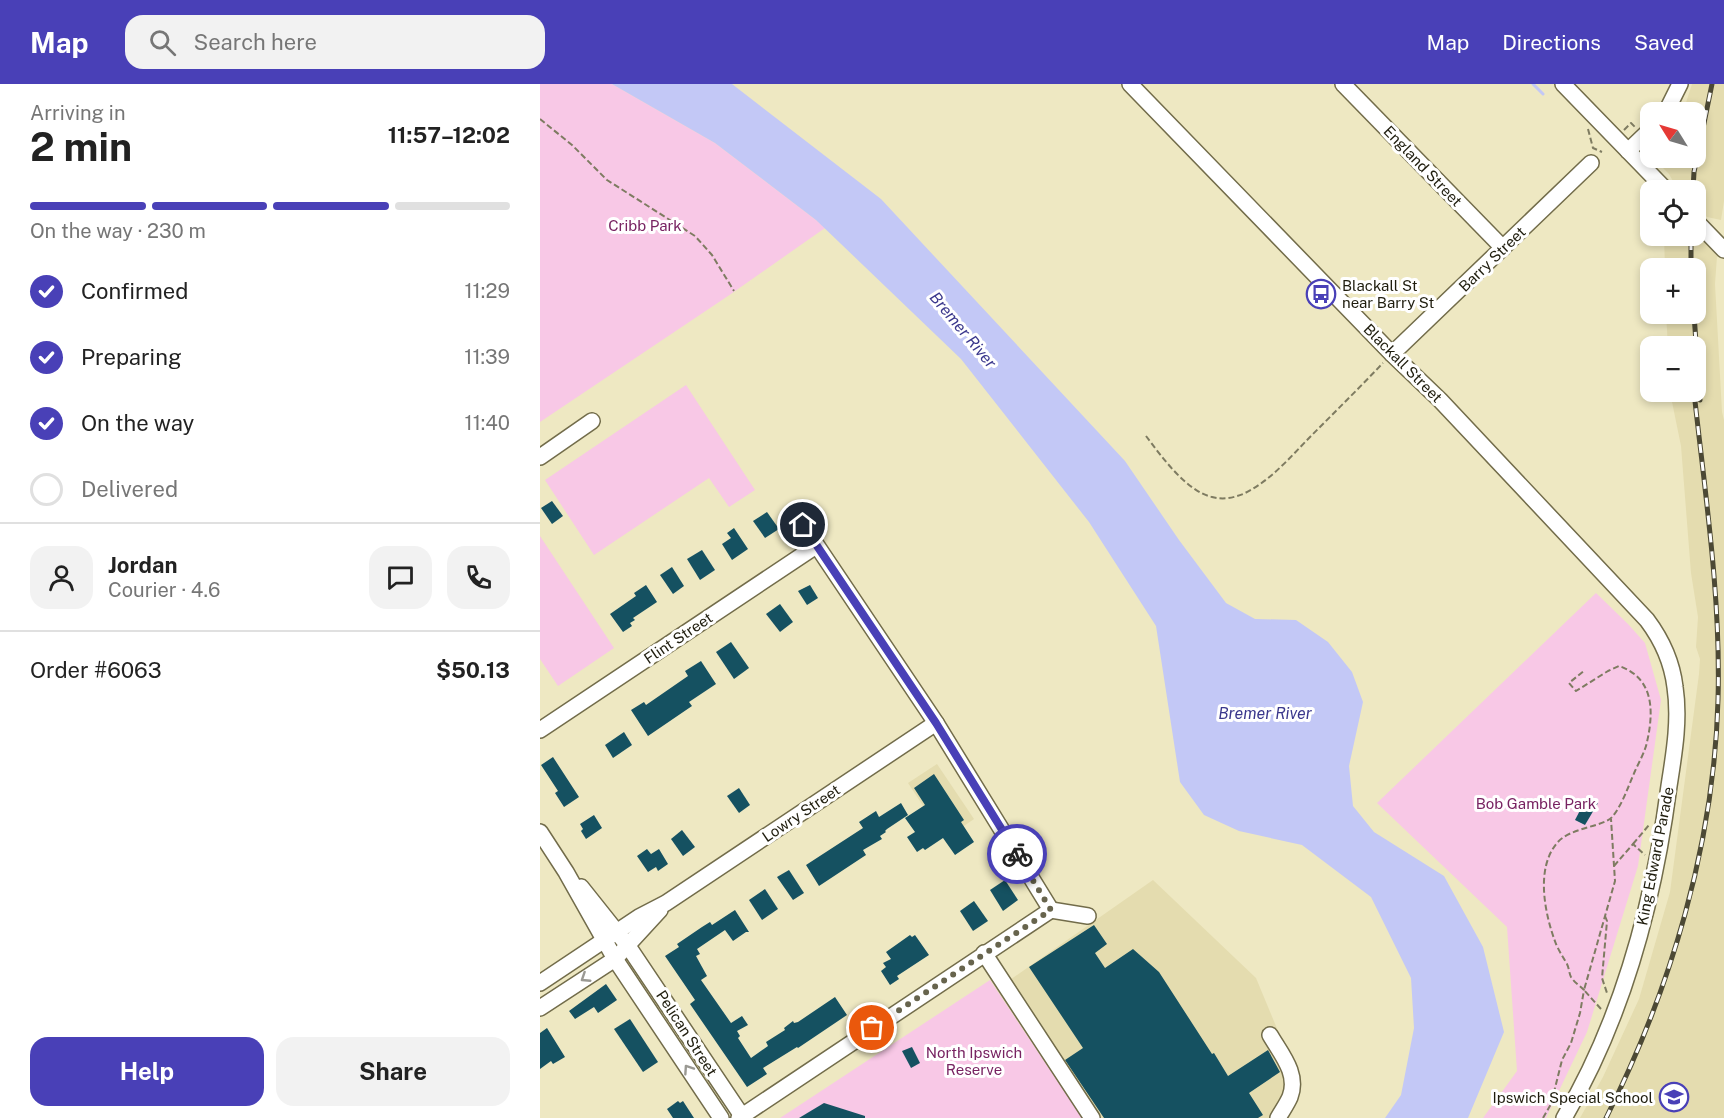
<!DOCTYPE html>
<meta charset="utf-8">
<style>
:root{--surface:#fff;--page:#f2f2f2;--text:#222;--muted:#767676;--line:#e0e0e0;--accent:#4940b7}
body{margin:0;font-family:"Public Sans",sans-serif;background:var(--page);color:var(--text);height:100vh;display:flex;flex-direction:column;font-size:22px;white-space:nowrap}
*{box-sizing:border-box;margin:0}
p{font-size:20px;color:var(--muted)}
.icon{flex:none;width:33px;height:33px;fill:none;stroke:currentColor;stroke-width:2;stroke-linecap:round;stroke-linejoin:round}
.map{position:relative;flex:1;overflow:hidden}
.drawer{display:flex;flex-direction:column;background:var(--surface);width:540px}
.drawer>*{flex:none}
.needle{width:39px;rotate:307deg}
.tools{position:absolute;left:1100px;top:18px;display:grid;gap:12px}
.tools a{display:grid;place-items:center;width:66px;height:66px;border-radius:12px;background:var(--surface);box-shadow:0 3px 9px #0003;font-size:30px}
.pin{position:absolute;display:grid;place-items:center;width:51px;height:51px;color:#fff;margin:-26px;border:3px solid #fff;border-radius:50%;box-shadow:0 2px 6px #0007}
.courier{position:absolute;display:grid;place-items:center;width:60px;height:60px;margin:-30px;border:4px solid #4940b7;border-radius:50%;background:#fff;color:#222;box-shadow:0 2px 8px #0007}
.overview em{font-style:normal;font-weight:700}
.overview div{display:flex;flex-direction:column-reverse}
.overview{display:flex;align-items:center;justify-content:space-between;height:102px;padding:0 30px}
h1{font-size:39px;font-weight:700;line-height:45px}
.bar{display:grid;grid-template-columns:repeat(4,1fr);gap:9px 6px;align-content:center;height:72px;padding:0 30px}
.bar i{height:8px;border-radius:4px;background:var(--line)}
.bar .on{background:var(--accent)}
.bar p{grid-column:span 4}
.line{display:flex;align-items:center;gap:15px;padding:0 30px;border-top:2px solid var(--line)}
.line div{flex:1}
.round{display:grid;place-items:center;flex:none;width:63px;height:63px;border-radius:18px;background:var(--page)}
ol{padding:0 30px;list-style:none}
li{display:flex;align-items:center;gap:18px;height:66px}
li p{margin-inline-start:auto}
li .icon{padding:6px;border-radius:50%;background:var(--accent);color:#fff;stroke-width:4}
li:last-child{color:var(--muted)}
li i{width:33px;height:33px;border:3px solid var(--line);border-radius:50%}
.primary-button{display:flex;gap:12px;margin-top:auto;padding:12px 30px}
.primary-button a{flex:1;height:69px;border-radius:18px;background:var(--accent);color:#fff;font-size:24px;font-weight:700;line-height:69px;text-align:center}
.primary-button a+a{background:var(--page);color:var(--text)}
header{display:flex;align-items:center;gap:36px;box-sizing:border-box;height:84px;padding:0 30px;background:var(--accent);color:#fff}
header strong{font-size:28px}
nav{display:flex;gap:33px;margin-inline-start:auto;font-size:21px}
.search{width:420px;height:54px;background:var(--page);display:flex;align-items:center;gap:15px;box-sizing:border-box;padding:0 21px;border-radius:18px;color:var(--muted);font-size:22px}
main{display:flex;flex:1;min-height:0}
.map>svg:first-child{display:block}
</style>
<header>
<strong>Map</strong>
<div class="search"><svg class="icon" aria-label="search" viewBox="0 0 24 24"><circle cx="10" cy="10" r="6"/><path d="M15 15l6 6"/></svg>Search here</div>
<nav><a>Map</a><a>Directions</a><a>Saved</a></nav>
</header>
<main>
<section class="drawer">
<div class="overview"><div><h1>2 min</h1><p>Arriving in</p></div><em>11:57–12:02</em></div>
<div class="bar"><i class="on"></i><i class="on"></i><i class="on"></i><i></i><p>On the way · 230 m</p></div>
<ol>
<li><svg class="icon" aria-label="check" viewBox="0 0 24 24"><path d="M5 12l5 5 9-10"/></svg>Confirmed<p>11:29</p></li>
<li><svg class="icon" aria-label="check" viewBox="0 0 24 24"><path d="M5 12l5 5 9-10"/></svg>Preparing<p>11:39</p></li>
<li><svg class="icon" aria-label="check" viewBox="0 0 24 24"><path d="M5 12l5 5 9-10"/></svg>On the way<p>11:40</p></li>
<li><i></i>Delivered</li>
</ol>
<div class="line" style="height:108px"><a class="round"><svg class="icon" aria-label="person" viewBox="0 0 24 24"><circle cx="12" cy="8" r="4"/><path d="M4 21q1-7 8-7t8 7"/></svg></a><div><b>Jordan</b><p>Courier · 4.6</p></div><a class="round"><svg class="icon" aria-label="chat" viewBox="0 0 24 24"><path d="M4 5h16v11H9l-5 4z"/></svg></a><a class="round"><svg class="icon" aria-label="phone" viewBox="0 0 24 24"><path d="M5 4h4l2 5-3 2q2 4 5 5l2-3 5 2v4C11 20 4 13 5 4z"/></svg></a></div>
<div class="line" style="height:78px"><div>Order #6063</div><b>$50.13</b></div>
<div class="primary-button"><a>Help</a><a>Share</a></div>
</section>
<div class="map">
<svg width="1184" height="1034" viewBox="0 0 1184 1034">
<rect width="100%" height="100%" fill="#eee8c2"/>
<g fill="#e4dcaf">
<polygon points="1152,0 1184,0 1184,117 1181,136 1167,133 1155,121 1155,106 1141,106 1134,99 1129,90 1113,74 1155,74 1155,28 1143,28"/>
<polygon points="1155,148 1177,172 1175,200 1182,328 1184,336 1184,1034 1040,1034 1063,993 1099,915 1130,808 1159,590 1160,575 1156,563 1158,533 1151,489 1141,362 1130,308 1155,308 1155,262 1128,262 1126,230 1155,230 1155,184 1125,184 1124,152 1155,152"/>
<polygon points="397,680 434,735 405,755 368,699"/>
<polygon points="613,796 716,894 758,995 734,1034 542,1034 457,905"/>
</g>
<g fill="#f8c8e6">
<polygon points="0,0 72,0 175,59 276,136 285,144 188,212 0,338"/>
<polygon points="146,301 215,406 189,423 169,394 54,471 5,396"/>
<polygon points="0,452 74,564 18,602 0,575"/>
<polygon points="1056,509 1088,540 1105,559 1121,616 1098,782 1047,948 1006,1034 943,1034 977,987 967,843 837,719"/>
<polygon points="450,896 542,1034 240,1034"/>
</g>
<polygon fill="#c3c8f6" points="72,0 192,0 341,115 585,377 639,456 686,519 715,535 756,536 788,558 812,588 823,618 809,682 813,722 834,748 904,792 943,863 964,948 928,1034 845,1034 861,1011 874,944 871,894 831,813 762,761 699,747 664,731 640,698 616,542 549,438 421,275 276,136 175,59"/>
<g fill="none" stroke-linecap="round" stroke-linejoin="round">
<polyline stroke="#c3c8f6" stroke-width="3" points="993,0 1003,10"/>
</g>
<g fill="#155161">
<polygon points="12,417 23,432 12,440 1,424"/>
<polygon points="227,428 239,445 225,454 213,437"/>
<polygon points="194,444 208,465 192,476 182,460 191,454 187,449"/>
<polygon points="162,466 175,486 160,496 147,475"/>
<polygon points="132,483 144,502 133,510 120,491"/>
<polygon points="106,501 117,518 93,534 95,536 90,539 92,542 83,548 70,530 96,512 94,509"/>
<polygon points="270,501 278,514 267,521 258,507"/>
<polygon points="240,520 253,538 240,548 226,530"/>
<polygon points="191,558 209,584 194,595 176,568"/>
<polygon points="161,577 176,600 149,618 152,622 108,652 91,626 104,618 106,621 148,592 145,587"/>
<polygon points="84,648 92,661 73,674 65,661"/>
<polygon points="13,673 39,713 24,723 15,709 18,707 1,681"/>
<polygon points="394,690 424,736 421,738 434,758 415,771 403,754 385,766 383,764 377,768 367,753 375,748 365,734 385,721 374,704"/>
<polygon points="199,704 210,721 199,729 187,712"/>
<polygon points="1047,713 1058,719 1045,741 1035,736"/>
<polygon points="361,719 368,731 347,745 345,747 346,748 340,752 342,755 323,766 326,771 279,802 266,781 323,744 319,738 336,727 339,733"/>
<polygon points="54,731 62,744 46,755 41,747 43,745 40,740"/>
<polygon points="142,746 155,763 143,772 131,755"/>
<polygon points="107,765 111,770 119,765 128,780 118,787 116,783 108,788 97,772"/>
<polygon points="249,786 264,809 253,816 237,793"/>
<polygon points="465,796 478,816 463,827 450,806"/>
<polygon points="225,805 238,825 222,836 209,816"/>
<polygon points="434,817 448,837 433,847 420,827"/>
<polygon points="195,826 209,848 206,848 193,857 185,846 157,865 160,870 156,872 167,892 161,896 191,939 202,932 208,941 197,947 200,952 198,954 211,974 228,962 226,958 245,946 244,944 253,937 254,939 258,938 295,913 307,931 258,964 257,963 223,984 227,990 207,1003 150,920 155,916 125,872 139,863 137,860 162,843 170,838 172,841"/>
<polygon points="554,841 567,860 555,869 565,884 593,865 619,888 672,970 674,969 688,992 728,966 740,988 709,1009 723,1031 718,1034 564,1034 525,976 543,964 489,883"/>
<polygon points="370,851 372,853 375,851 389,871 360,890 357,892 359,895 350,901 341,887 346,883 343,879 351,875 346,868"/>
<polygon points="66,900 77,916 58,929 54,923 35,935 29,927"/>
<polygon points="90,935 118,978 103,988 74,945"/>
<polygon points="7,944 25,973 13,980 11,977 0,985 0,949"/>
<polygon points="372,963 380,979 371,984 362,967"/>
<polygon points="138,1017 140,1019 143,1017 154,1034 133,1034 127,1025"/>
<polygon points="284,1019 325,1032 325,1034 259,1034"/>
</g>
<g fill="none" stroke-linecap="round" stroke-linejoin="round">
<g stroke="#726c4a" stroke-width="18">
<g id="minor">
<path d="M590,0L852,270L900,316L1107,536C1122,556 1132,578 1135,603C1140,636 1134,670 1129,702C1114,817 1083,934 1024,1034"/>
<polyline points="803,0 963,164"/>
<polyline points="1023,0 1126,106"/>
<polyline points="1126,28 1140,0"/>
<polyline points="1088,67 1110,46"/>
<polyline points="1155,136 1184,166"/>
<polyline points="852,270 1051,79"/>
<polyline points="0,373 52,337"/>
<polyline points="263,441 396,639 511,826"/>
<polyline points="0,646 276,462"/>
<polyline points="0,748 26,788 75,875 181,1034"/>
<polyline points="41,803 88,862 202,1032"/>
<polyline points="511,826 548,832"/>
<polyline points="444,869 552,1034"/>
<polyline points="0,899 99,833 126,819 396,639"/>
<polyline points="0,924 75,875 120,826"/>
<path d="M730,951C741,970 759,990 750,1013C747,1020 742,1027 738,1034"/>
<polyline points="199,1034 511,826"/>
</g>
</g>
<g stroke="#7e7b61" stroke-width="2" stroke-dasharray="6 3" stroke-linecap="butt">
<polyline points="0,35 32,61 67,96 155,152 172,171 194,207"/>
<polyline points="1048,45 1053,64 1062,68"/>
<polyline points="1084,46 1091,39 1095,43"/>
<path d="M606,352C622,373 646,407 672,413C683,416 693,414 703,410C731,397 751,372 772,351C796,327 820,303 843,279"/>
<polyline points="1093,760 1109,741"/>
<polyline points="1074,782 1093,760 1105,771"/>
<polyline points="1065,832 1067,837 1062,894 1067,909"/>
<polyline points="1061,925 1044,906 1075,797 1071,735"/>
<path d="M1003,1034L1011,1020L1022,976L1031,959L1040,929L1044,906C1040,902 1034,898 1031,893C1029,889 1029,884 1027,880C1023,873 1019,867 1016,860C1005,831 995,785 1017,759C1030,743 1065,743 1073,732C1083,719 1088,703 1095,687C1099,678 1105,668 1107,658C1114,627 1114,594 1079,582L1068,587L1036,607L1029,599L1045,586"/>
</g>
<use href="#minor" stroke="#fff" stroke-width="15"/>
<g stroke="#4c4935" stroke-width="5">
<g id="rail">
<polyline points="1153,106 1154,88 1172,0"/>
<polyline points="1151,184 1151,152"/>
<polyline points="1154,230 1160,316"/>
<path d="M1066,1034C1131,905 1174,760 1178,616C1181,512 1165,410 1154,308"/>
</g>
</g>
<use href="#rail" stroke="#fff" stroke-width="3" stroke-dasharray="9" stroke-linecap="butt"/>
</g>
<defs><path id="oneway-chevron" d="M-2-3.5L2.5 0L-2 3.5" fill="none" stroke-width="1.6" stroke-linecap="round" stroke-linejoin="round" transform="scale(1.5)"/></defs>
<g stroke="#9a9993">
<use href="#oneway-chevron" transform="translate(45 894) rotate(147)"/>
<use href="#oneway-chevron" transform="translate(148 985) rotate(-124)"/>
</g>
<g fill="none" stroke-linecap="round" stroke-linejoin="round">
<polyline stroke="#67644d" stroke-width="6" stroke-dasharray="0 10.8" points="332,944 511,826 477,770"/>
<polyline stroke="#4940b7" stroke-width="8" points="263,441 396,639 477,770"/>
</g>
<defs>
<g id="bus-ring" transform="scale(1.5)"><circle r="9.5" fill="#fff" stroke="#4940b7" stroke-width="1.5"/><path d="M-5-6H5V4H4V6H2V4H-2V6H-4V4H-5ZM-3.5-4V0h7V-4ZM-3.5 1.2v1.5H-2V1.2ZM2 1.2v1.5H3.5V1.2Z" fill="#4940b7"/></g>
<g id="school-ring" transform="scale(1.5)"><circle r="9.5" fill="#fff" stroke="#4940b7" stroke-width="1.5"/><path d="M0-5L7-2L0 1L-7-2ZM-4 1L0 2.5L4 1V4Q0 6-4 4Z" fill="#4940b7"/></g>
</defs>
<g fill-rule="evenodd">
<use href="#bus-ring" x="781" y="210"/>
<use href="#school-ring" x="1134" y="1013"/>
</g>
<g text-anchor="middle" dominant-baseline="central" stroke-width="6" stroke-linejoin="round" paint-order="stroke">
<g font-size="15" fill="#1f1d0e" stroke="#fff">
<text transform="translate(883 82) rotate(46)">England Street</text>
<text transform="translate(952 175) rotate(-44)">Barry Street</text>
<text transform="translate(863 279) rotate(45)">Blackall Street</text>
<text transform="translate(138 554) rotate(-34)">Flint Street</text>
<text transform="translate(261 729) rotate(-34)">Lowry Street</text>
<text transform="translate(1115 772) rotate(-79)">King Edward Parade</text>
<text transform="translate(147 949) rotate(57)">Pelican Street</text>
</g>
<g font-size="15" fill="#782362" stroke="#fff">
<text x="105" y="141">Cribb Park</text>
<text x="996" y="719">Bob Gamble Park</text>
<text x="434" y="968">North Ipswich<tspan x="434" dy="17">Reserve</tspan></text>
</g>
<g font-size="15" fill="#1f1d0e" stroke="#fff" text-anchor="start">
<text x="802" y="201">Blackall St<tspan x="802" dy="17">near Barry St</tspan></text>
<text x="1113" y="1013" text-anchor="end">Ipswich Special School</text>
</g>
<g font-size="16" font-style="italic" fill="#3a378c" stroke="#fff">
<text transform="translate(423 246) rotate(50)">Bremer River</text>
<text x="725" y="629">Bremer River</text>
</g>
</g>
</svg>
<div class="tools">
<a><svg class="needle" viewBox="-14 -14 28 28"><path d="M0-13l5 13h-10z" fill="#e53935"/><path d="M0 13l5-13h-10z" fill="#767676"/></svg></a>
<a><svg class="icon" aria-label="locate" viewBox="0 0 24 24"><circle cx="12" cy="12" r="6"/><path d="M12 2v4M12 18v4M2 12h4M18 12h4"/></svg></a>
<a>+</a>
<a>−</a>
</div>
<div class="pin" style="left:332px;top:944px;background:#ea580c"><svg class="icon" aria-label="bag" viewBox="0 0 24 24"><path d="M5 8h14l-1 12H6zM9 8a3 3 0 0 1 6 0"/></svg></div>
<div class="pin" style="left:263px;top:441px;background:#1f2937"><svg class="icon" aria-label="home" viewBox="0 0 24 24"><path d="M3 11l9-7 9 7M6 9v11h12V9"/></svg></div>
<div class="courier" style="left:477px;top:770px"><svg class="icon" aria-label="bike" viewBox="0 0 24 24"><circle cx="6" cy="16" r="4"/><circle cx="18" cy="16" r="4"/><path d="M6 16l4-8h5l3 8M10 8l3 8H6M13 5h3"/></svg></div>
</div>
</main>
